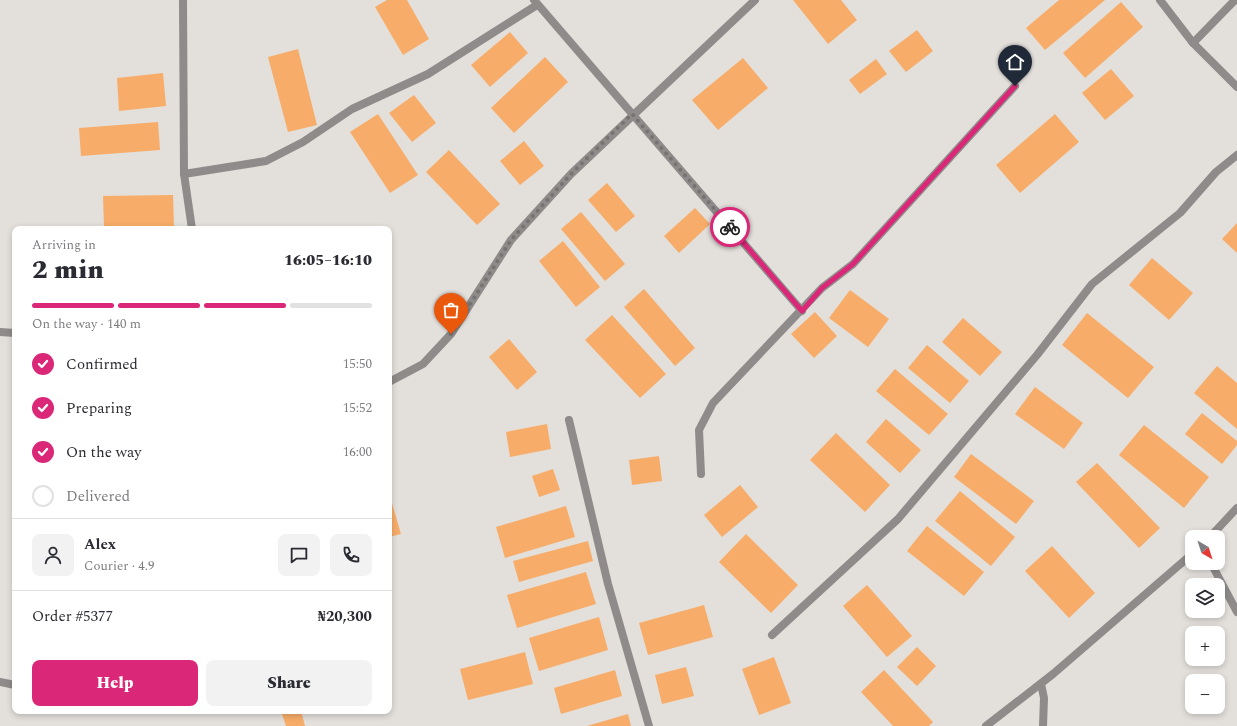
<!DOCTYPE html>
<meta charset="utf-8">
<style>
:root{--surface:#fff;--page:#f2f2f3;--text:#2b2b33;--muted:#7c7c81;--line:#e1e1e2;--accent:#db2777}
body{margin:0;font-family:Spectral,serif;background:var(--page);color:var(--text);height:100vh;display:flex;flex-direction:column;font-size:15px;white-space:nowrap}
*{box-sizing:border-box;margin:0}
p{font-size:13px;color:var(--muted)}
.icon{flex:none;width:22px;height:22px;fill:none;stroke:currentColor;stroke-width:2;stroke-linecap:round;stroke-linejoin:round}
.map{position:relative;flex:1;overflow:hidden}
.details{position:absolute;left:12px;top:226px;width:380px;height:488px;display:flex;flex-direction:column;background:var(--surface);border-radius:8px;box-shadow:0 2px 6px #0003}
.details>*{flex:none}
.needle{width:26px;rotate:141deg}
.fabs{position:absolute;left:1185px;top:530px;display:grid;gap:8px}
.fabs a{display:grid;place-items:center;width:40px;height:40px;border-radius:8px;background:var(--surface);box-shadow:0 2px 6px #0003;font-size:20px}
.pin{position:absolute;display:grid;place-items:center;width:34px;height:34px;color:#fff;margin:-41px -17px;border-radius:50% 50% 50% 0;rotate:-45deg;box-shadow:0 0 4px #0007}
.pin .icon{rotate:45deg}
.courier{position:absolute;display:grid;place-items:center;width:40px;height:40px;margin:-20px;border:3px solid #db2777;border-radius:50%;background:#fff;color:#222;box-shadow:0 1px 5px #0007}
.head em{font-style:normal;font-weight:800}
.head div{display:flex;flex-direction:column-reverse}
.head{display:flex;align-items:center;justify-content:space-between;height:68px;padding:0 20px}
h1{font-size:26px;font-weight:800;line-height:30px}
.bar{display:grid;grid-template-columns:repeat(4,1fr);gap:6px 4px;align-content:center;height:48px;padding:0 20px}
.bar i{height:5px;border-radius:3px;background:var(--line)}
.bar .selected{background:var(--accent)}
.bar p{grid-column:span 4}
.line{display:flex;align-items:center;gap:10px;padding:0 20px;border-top:1px solid var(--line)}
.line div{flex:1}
.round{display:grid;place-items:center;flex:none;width:42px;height:42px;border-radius:8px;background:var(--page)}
ol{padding:0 20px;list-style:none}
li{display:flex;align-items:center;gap:12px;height:44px}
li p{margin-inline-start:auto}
li .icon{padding:4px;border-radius:50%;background:var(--accent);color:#fff;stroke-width:4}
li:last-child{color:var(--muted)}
li i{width:22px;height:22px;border:2px solid var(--line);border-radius:50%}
.primary-button{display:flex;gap:8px;margin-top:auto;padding:8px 20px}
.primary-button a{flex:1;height:46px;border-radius:8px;background:var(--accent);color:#fff;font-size:16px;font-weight:800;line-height:46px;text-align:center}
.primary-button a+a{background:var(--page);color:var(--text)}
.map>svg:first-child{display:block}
</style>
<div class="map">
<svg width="1237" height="726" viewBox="0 0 1237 726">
<rect width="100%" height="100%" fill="#e3dfdb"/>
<g fill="#f7ad69">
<polygon points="387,0 407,0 429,39 403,55 375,7"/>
<polygon points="793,0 841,0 857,20 828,44"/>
<polygon points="1059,0 1105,0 1045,50 1026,28"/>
<polygon points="1121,2 1143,27 1085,78 1063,53"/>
<polygon points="917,30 933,51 906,72 889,51"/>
<polygon points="510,32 528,53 490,87 471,65"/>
<polygon points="298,49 317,125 288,132 268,57"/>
<polygon points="545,57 568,82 514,133 491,108"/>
<polygon points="743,58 768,88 718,130 692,100"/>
<polygon points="876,59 887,74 860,94 849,80"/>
<polygon points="1111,69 1134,96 1105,120 1082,93"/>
<polygon points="163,73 166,106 119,111 117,78"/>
<polygon points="414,95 436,123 412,142 389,113"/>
<polygon points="378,114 418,175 390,193 350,132"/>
<polygon points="1055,114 1079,142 1020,193 996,165"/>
<polygon points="158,122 160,150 81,156 79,128"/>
<polygon points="524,141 544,166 520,185 500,161"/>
<polygon points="449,150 500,204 477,225 426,172"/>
<polygon points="607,183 635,216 616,232 588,200"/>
<polygon points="173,195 174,226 104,227 103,196"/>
<polygon points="695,208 710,224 679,253 664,236"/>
<polygon points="581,212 625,264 605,281 561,229"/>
<polygon points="1237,223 1237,253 1222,239"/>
<polygon points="563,241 600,287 576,307 539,261"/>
<polygon points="1152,258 1193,293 1169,320 1129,285"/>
<polygon points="644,289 695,348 675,366 624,307"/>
<polygon points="850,290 889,319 868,347 829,318"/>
<polygon points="815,312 837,336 814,358 791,334"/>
<polygon points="1087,313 1154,367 1128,398 1062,345"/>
<polygon points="612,315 666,374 640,398 585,340"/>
<polygon points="963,318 1002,352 980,376 942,342"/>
<polygon points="509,339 537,372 517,390 489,357"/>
<polygon points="927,345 969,381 950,403 908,368"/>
<polygon points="1217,366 1237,383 1237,429 1194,393"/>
<polygon points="895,369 948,414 929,435 876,391"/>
<polygon points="1035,387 1083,423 1064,449 1015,414"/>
<polygon points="1202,413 1237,441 1237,445 1222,464 1185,434"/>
<polygon points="886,419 921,450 900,473 866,442"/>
<polygon points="547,424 551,449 510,457 506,432"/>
<polygon points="1144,425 1209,477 1184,508 1119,455"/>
<polygon points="836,433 890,485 865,512 810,460"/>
<polygon points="971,454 1034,501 1016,524 954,477"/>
<polygon points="659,456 662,481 632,485 629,460"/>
<polygon points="1097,463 1160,528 1139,548 1076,482"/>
<polygon points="553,469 560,490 539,497 532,476"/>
<polygon points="740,485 758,507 722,537 704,515"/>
<polygon points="960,491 1015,537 991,566 935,521"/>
<polygon points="389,493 401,534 389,537"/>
<polygon points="566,506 575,537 505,558 496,527"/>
<polygon points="927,526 984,572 964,596 907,551"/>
<polygon points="746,534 798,585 771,613 719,562"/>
<polygon points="588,541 593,561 519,582 513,561"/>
<polygon points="1052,546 1095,593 1069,618 1025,571"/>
<polygon points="586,572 596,604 517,628 507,595"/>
<polygon points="867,585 912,636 887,657 843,606"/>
<polygon points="704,605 713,637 648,655 639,623"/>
<polygon points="599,617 608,650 539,671 529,638"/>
<polygon points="917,647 936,666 917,686 897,667"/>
<polygon points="525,652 533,684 468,700 460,669"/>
<polygon points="774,657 791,703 759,715 742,669"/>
<polygon points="686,667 694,696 662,704 655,675"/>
<polygon points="615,670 622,696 561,714 554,688"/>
<polygon points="884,670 933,722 929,726 893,726 861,692"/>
<polygon points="281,711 301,711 305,726 286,726"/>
<polygon points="628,714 631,726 587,726"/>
</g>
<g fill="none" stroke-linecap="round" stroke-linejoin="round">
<g stroke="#8e8b8a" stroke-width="8">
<polyline points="1211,563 1237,612"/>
<polyline points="1041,684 1044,698 1043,726"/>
</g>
<g stroke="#8e8b8a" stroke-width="8">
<polyline points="183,0 184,174 192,229"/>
<polyline points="534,0 802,311"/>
<polyline points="1160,0 1193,43 1237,87"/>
<polyline points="1193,43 1235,0"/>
<polyline points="184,174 266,161 303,142 352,109 428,74 537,5"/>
<polyline points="0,332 15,333"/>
<polyline points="389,382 423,364 451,334 511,240 571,174 755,0"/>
<polyline points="569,420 608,584 649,726"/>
<polyline points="701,474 699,430 713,403 822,288 853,264 1015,86"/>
<polyline points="1210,537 1237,508"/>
<polyline points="772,635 898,519 1037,355 1092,284 1180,213 1216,172 1237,155"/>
<polyline points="0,682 15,685"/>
<polyline points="986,726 1053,674 1192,554"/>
</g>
</g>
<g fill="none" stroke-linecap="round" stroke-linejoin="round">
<polyline stroke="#767472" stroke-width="4" stroke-dasharray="0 7.2" points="451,334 511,240 571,174 632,114 730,227"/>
<polyline stroke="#db2777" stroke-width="5" points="730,227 802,311 822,288 853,264 1015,86"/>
</g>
</svg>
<div class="fabs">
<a><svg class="needle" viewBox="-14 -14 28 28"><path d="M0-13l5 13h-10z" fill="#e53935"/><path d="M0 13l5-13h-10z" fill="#7c7c81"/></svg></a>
<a><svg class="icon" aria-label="layers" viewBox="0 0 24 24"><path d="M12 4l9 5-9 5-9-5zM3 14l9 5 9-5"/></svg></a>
<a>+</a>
<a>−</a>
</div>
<div class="pin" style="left:451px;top:334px;background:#ea580c"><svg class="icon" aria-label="bag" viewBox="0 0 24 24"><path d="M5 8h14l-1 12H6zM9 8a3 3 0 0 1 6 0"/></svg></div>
<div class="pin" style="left:1015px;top:86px;background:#1f2937"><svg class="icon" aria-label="home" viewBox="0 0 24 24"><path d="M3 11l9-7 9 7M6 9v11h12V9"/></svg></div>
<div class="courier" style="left:730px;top:227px"><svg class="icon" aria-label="bike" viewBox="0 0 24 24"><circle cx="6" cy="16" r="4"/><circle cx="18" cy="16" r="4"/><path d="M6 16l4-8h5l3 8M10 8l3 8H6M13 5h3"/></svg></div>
<section class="details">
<div class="head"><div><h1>2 min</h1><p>Arriving in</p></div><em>16:05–16:10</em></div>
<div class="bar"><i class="selected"></i><i class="selected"></i><i class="selected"></i><i></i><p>On the way · 140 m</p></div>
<ol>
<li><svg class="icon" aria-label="check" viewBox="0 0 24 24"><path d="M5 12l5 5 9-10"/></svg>Confirmed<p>15:50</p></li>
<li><svg class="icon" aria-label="check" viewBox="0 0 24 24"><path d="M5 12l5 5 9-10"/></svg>Preparing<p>15:52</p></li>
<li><svg class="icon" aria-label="check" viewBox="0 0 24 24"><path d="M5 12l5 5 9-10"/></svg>On the way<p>16:00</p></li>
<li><i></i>Delivered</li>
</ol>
<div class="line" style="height:72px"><a class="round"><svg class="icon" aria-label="person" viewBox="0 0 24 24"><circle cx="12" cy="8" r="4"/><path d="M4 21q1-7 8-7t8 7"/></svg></a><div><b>Alex</b><p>Courier · 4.9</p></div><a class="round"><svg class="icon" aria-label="chat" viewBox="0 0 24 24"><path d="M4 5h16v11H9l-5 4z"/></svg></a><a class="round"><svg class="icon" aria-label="phone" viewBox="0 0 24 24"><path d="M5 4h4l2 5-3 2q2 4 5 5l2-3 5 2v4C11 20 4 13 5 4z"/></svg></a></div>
<div class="line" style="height:52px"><div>Order #5377</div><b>₦20,300</b></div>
<div class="primary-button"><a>Help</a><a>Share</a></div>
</section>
</div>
